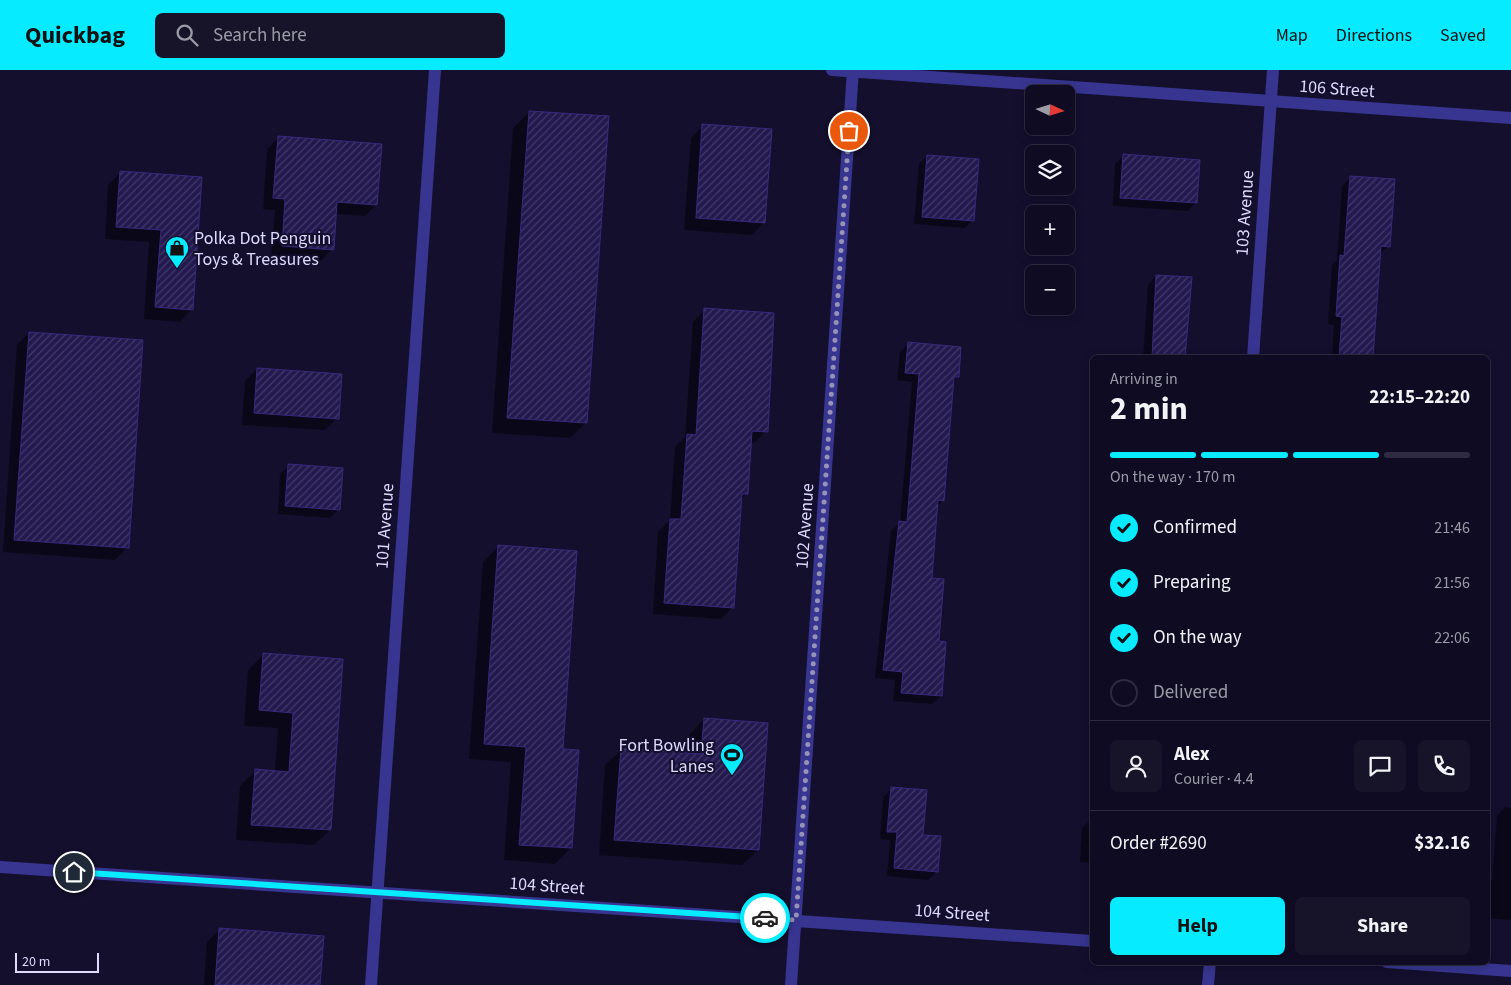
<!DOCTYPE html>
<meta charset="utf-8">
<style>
:root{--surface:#0e0b22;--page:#17142a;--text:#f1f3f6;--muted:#9b9ba5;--line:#2e2b40;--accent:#06ebff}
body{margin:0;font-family:"Source Sans 3",sans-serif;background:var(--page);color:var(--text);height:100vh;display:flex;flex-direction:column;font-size:19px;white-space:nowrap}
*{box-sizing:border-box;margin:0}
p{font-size:16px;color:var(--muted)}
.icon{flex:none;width:28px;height:28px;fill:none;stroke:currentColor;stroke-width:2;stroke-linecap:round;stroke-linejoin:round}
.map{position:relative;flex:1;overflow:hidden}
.sheet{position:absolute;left:1090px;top:285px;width:400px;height:610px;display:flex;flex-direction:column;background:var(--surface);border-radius:8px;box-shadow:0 2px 12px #0003,0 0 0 1px var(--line)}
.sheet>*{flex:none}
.needle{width:32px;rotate:94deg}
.buttons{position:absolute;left:1025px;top:15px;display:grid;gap:10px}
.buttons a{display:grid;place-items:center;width:50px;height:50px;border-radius:8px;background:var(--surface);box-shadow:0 2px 12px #0003,0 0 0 1px var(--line);font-size:25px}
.scale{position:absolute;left:15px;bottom:12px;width:84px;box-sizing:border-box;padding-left:5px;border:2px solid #dedaff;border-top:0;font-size:14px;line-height:18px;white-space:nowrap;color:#dedaff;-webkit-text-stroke:4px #130f2d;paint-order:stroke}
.pin{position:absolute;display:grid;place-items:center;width:42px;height:42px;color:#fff;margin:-21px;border:2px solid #fff;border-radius:50%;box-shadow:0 1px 5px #0007}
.courier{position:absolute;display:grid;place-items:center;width:50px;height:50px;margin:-25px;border:4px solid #06ebff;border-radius:50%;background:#fff;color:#222;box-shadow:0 1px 6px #0007}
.summary em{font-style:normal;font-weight:700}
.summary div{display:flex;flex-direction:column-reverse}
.summary{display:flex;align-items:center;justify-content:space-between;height:85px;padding:0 20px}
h1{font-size:32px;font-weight:700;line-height:38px}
.bar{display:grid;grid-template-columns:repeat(4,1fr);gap:8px 5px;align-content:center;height:60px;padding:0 20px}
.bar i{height:6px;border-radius:4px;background:var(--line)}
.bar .current{background:var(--accent)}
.bar p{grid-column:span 4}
.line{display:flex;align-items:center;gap:12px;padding:0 20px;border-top:1px solid var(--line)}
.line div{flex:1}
.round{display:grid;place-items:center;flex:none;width:52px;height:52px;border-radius:8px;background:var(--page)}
ol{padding:0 20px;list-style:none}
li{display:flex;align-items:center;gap:15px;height:55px}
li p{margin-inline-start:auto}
li .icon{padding:5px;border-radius:50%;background:var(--accent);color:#111;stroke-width:4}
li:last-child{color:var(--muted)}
li i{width:28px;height:28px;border:2px solid var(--line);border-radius:50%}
.cta{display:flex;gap:10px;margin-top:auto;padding:10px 20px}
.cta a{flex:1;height:58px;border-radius:8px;background:var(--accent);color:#111;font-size:20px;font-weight:700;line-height:58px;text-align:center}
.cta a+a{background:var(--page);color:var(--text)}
header{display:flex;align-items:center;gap:30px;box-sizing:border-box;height:70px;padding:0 25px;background:var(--accent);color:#111}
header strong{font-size:24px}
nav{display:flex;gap:28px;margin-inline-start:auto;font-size:18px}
.search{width:350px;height:45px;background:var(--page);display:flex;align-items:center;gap:12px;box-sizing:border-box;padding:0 18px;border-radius:8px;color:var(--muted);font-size:19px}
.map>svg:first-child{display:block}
</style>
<header>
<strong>Quickbag</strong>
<div class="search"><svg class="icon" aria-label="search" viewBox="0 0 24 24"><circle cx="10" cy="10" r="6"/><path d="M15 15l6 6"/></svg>Search here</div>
<nav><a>Map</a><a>Directions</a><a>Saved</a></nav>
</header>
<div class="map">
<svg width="1511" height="915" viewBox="0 0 1511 915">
<defs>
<pattern id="building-hatch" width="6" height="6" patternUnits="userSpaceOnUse" patternTransform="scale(1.25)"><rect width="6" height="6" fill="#23194f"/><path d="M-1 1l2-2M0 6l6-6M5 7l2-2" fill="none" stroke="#423a69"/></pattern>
</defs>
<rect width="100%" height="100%" fill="#130f2d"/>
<g fill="#0007">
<polygon points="529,42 586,353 570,368 492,363 513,58"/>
<polygon points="703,56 764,152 752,165 684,160 691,68"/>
<polygon points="278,68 376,135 365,146 335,144 332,179 321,191 271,187 275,140 263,139 267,79"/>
<polygon points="927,86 973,150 965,158 914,154 919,94"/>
<polygon points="1124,86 1196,133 1188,141 1113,136 1115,94"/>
<polygon points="121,102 201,108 192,239 180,252 144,249 149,172 105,169 108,115"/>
<polygon points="1350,108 1389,176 1379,184 1372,283 1374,288 1332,288 1334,255 1328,254 1332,195 1337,190 1342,116"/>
<polygon points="1156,206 1191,209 1183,288 1143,288 1148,215"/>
<polygon points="705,240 766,361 754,373 750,373 747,423 741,429 733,537 721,549 653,544 658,462 670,450 675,377 685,367 693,252"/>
<polygon points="29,263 127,478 115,490 3,482 17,275"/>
<polygon points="908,274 957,307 952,312 943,430 936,437 930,509 938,572 945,573 941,626 932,634 893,631 895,610 875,608 891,461 900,452 912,312 897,310 900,282"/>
<polygon points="257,299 337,348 325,360 242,355 245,311"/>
<polygon points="289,396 338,440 330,448 278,444 280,404"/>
<polygon points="499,476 562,681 571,778 555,794 504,790 511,692 469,689 483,492"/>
<polygon points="264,584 341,590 330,760 314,775 236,770 240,716 256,700 275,702 278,658 244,656 248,600"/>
<polygon points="704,649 758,780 742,795 599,785 605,695 621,680 687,684 689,665"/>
<polygon points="891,719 922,766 937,801 928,810 887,806 890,770 880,769 883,727"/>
<polygon points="1505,737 1511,738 1511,850 1488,848 1488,814 1492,810 1497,746"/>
<polygon points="1091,749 1092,793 1080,792 1082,758"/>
<polygon points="219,860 319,915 204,915 207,872"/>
</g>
<g fill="url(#building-hatch)" stroke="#38297e">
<polygon points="529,41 609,46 587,353 507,348"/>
<polygon points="702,54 772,59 765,153 696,148"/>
<polygon points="278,66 382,74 377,135 337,132 334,180 282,176 285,129 273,128"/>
<polygon points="1123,84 1200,90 1197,133 1120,128"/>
<polygon points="927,85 979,89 974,151 922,147"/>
<polygon points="120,101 202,107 193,240 155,237 161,160 116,157"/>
<polygon points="1350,106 1395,109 1390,177 1381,176 1373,288 1339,288 1342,247 1336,246 1340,185 1344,186"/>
<polygon points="1156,205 1192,207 1185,288 1152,288"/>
<polygon points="704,238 774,243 768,362 752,361 748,424 742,424 734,538 664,533 670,449 681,449 687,364 696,365"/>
<polygon points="29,262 143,270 129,478 14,470"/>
<polygon points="908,272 961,277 959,307 954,307 944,431 938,430 932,508 944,509 939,571 946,572 942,626 901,623 903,602 883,600 899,451 907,452 919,304 905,303"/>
<polygon points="257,298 342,304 339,349 254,343"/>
<polygon points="288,394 343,398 340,440 285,436"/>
<polygon points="498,475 577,481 563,679 579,680 572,778 519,775 526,677 484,674"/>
<polygon points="263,583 343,589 331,760 251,755 255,699 289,702 293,643 259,640"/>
<polygon points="704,648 768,653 759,780 614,770 621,678 701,684"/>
<polygon points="891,717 927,720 923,765 941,766 938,802 894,798 897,762 887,762"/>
<polygon points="219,858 324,866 320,915 215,915"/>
</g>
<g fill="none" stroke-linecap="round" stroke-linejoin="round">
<g stroke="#373590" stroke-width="12">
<polyline points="832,0 1511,48"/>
<polyline points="1253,288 1273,0"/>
<polyline points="0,797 1092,871"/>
<polyline points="1387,892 1511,901"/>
<polyline points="371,915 435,0"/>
<polyline points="791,915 853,0"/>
<polyline points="1208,915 1210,892"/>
</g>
</g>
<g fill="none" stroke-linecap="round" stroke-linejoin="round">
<polyline stroke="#9793b6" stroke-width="5" stroke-dasharray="0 9" points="765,848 796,850 849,61"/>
<polyline stroke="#06ebff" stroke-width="6" points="74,802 765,848"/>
</g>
<defs>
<g id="shop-pin" transform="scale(1.25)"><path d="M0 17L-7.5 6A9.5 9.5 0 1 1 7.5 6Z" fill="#06ebff" stroke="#130f2d"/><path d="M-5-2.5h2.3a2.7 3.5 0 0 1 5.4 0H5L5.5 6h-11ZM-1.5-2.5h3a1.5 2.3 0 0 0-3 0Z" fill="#111"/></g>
<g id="stadium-pin" transform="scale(1.25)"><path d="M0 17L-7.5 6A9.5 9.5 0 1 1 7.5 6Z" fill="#06ebff" stroke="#130f2d"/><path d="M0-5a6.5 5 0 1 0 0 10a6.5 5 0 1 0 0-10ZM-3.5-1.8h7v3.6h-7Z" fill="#111"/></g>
</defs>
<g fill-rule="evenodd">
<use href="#shop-pin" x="177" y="178"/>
<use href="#stadium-pin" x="732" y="685"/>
</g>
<g text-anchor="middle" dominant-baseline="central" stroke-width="4" stroke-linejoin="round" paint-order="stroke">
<g font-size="18" fill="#dedaff" stroke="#130f2d">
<text transform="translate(1337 19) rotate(4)">106 Street</text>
<text transform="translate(1245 143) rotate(-86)">103 Avenue</text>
<text transform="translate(385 456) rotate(-86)">101 Avenue</text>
<text transform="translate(805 456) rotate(-86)">102 Avenue</text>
<text transform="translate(547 816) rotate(4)">104 Street</text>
<text transform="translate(952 843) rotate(4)">104 Street</text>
</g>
<g font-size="18" fill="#dedaff" stroke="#130f2d" text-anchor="start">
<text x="194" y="168">Polka Dot Penguin<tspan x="194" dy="21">Toys &amp; Treasures</tspan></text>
<text x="714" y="675" text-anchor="end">Fort Bowling<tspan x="714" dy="21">Lanes</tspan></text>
</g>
</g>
</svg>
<div class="buttons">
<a><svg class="needle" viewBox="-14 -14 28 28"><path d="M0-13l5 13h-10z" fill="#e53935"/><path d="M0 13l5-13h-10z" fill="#9b9ba5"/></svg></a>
<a><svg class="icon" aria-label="layers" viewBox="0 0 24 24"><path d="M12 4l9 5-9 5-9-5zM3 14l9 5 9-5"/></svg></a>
<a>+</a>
<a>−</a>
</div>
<div class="scale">20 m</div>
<div class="pin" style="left:849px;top:61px;background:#ea580c"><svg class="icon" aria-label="bag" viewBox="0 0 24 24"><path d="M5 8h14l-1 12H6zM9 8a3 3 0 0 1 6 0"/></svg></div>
<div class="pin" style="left:74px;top:802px;background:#1f2937"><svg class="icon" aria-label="home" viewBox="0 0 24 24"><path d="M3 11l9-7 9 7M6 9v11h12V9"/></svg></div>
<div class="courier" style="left:765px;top:848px"><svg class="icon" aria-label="car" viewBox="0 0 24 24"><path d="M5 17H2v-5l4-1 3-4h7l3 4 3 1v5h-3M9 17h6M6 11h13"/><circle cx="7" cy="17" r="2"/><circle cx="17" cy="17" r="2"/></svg></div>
<section class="sheet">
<div class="summary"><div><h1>2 min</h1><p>Arriving in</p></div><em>22:15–22:20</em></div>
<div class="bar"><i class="current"></i><i class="current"></i><i class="current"></i><i></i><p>On the way · 170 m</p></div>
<ol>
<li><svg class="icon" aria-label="check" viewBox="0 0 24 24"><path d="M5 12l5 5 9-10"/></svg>Confirmed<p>21:46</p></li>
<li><svg class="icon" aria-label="check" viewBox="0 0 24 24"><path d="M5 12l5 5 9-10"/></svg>Preparing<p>21:56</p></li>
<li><svg class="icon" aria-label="check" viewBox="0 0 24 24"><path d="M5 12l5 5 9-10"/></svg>On the way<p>22:06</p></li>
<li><i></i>Delivered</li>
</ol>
<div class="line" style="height:90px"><a class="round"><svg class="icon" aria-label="person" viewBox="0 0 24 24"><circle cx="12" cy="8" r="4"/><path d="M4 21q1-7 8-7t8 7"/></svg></a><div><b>Alex</b><p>Courier · 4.4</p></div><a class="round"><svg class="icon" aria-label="chat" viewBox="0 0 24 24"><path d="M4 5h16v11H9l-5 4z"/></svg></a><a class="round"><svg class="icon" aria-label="phone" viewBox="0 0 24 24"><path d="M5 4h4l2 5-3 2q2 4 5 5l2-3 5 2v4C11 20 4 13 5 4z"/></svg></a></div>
<div class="line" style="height:65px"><div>Order #2690</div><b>$32.16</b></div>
<div class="cta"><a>Help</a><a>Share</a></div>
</section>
</div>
